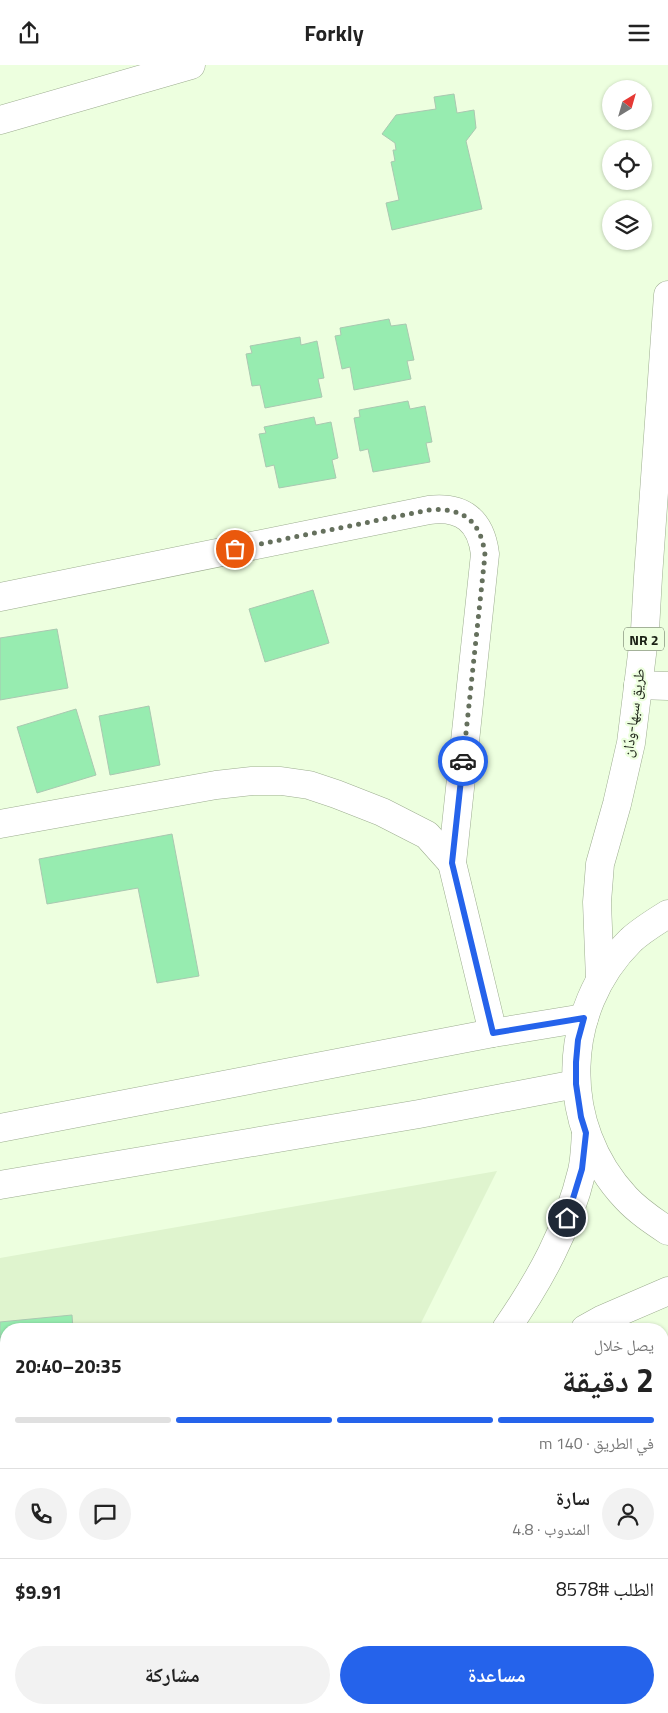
<!DOCTYPE html>
<html lang="ar">
<meta charset="utf-8">
<style>
:root{--surface:#fff;--page:#f2f2f2;--text:#222;--muted:#767676;--line:#e0e0e0;--accent:#2563eb}
body{margin:0;font-family:"Titillium Web","Noto Naskh Arabic",sans-serif;background:var(--page);color:var(--text);direction:rtl;height:100vh;display:flex;flex-direction:column;font-size:19px;white-space:nowrap}
*{box-sizing:border-box;margin:0}
p{font-size:16px;color:var(--muted)}
.icon{flex:none;width:28px;height:28px;fill:none;stroke:currentColor;stroke-width:2;stroke-linecap:round;stroke-linejoin:round}
.map{position:relative;flex:1;overflow:hidden;direction:ltr}
.details{position:absolute;left:0px;top:1258px;width:669px;height:391px;display:flex;flex-direction:column;background:var(--surface);border-radius:20px 20px 0 0;box-shadow:0 1px 4px #0004;direction:rtl}
.details>*{flex:none}
.needle{width:32px;rotate:37deg}
.controls{position:absolute;left:602px;top:15px;display:grid;gap:10px}
.controls a{display:grid;place-items:center;width:50px;height:50px;border-radius:50%;background:var(--surface);box-shadow:0 1px 4px #0004;font-size:25px}
.pin{position:absolute;display:grid;place-items:center;width:42px;height:42px;color:#fff;margin:-21px;border:2px solid #fff;border-radius:50%;box-shadow:0 1px 5px #0007}
.courier{position:absolute;display:grid;place-items:center;width:50px;height:50px;margin:-25px;border:4px solid #2563eb;border-radius:50%;background:#fff;color:#222;box-shadow:0 1px 6px #0007}
.summary em{font-style:normal;font-weight:700}
.summary div{display:flex;flex-direction:column-reverse}
.summary{display:flex;align-items:center;justify-content:space-between;height:85px;padding:0 15px}
h1{font-size:32px;font-weight:700;line-height:38px}
.bar{display:grid;grid-template-columns:repeat(4,1fr);gap:8px 5px;align-content:center;height:60px;padding:0 15px}
.bar i{height:6px;border-radius:4px;background:var(--line)}
.bar .current{background:var(--accent)}
.bar p{grid-column:span 4}
.line{display:flex;align-items:center;gap:12px;padding:0 15px;border-top:1px solid var(--line)}
.line div{flex:1}
.round{display:grid;place-items:center;flex:none;width:52px;height:52px;border-radius:26px;background:var(--page)}
.primary-button{display:flex;gap:10px;margin-top:auto;padding:10px 15px}
.primary-button a{flex:1;height:58px;border-radius:30px;background:var(--accent);color:#fff;font-size:20px;font-weight:700;line-height:58px;text-align:center}
.primary-button a+a{background:var(--page);color:var(--text)}
header{display:flex;justify-content:space-between;align-items:center;height:65px;padding:0 15px;background:var(--surface);font-size:22px;font-weight:700}
.map>svg:first-child{display:block}
</style>
<header><svg class="icon" aria-label="menu" viewBox="0 0 24 24"><path d="M4 6h16M4 12h16M4 18h16"/></svg>Forkly<svg class="icon" aria-label="share" viewBox="0 0 24 24"><path d="M12 15V3M7 8l5-5 5 5M5 13v7h14v-7"/></svg></header>
<div class="map">
<svg width="668" height="1648" viewBox="0 0 668 1648">
<rect width="100%" height="100%" fill="#edffdf"/>
<polygon fill="#dff4ce" points="497,1106 418,1264 6,1264 6,1642 231,1643 228,1648 0,1648 0,1193"/>
<polygon fill="#fae6b7" points="6,1337 6,1392 5,1392 0,1338"/>
<g fill="#97ecb0" stroke="#aac8b1">
<polygon points="454,29 457,48 474,45 476,63 466,76 482,144 392,165 386,138 399,135 391,97 395,96 393,85 396,85 395,78 382,69 396,50 436,44 434,32"/>
<polygon points="389,254 391,261 406,259 414,295 407,296 411,314 354,325 350,302 342,304 335,271 341,270 340,263"/>
<polygon points="300,272 301,280 317,276 324,313 318,314 322,332 265,343 260,320 252,321 246,289 252,288 250,281"/>
<polygon points="408,336 410,344 425,341 432,377 426,378 430,397 373,407 368,384 360,386 354,353 360,352 359,345"/>
<polygon points="314,352 316,360 331,357 338,393 332,395 336,413 279,423 274,400 266,402 259,369 266,368 264,362"/>
<polygon points="313,525 329,578 265,597 249,544"/>
<polygon points="57,564 68,623 0,635 0,573"/>
<polygon points="149,641 160,700 110,710 99,651"/>
<polygon points="76,644 96,710 37,728 17,662"/>
<polygon points="172,769 199,911 157,918 138,823 47,839 39,794"/>
<polygon points="72,1250 73,1264 6,1264 6,1337 0,1338 0,1257"/>
<polygon points="0,1344 5,1398 0,1399"/>
<polygon points="5,1398 6,1642 16,1642 17,1648 0,1648 0,1399"/>
<polygon points="16,1642 165,1642 165,1648 17,1648"/>
</g>
<g fill="none" stroke-linecap="round" stroke-linejoin="round">
<g stroke="#9dad90" stroke-width="29">
<g id="minor">
<polyline points="0,55 191,0"/>
<path d="M0,532L429,445C463,441 481,456 485,489L452,798L493,968"/>
<polyline points="0,759 216,720 252,716 281,716 309,720 336,729 382,747 427,770 452,798"/>
<polyline points="0,1063 493,968 584,953"/>
<polyline points="0,1120 419,1049 576,1019"/>
<polyline points="662,1425 667,1444"/>
<polyline points="391,1648 393,1642"/>
<polyline points="510,1648 510,1642"/>
<polyline points="639,1648 639,1642"/>
</g>
</g>
<g stroke="#9dad90" stroke-width="29">
<g id="highway">
<polyline points="638,620 668,621"/>
<path d="M668,849C655,857 642,865 631,875C560,945 558,1061 626,1133C638,1146 653,1156 668,1166"/>
<polyline points="600,915 597,837 600,799 617,739 631,678 645,565 648,512 668,230"/>
<path d="M506,1264C540,1215 568,1164 582,1106C585,1093 585,1080 586,1068"/>
<polyline points="585,1264 603,1254 668,1226"/>
<polyline points="284,1648 287,1642"/>
<polyline points="331,1648 334,1642"/>
</g>
</g>
<use href="#minor" stroke="#fff" stroke-width="28"/>
<use href="#highway" stroke="#fff" stroke-width="28"/>
</g>
<g fill="none" stroke-linecap="round" stroke-linejoin="round">
<path stroke="#65705d" stroke-width="5" stroke-dasharray="0 9" d="M235,484L429,445C463,442 481,456 485,490L463,696"/>
<polyline stroke="#2563eb" stroke-width="6" points="463,696 452,798 493,968 584,953 578,975 576,997 576,1019 581,1052 586,1068 582,1104 567,1153"/>
</g>
<g text-anchor="middle" dominant-baseline="central" stroke-width="4.5" stroke-linejoin="round" paint-order="stroke">
<rect fill="#edffdf" stroke="#5b6553" stroke-width="1" x="624" y="562.5" width="40" height="23" rx="4"/>
<g font-size="14" font-weight="bold" fill="#1c2317">
<text x="644" y="574">NR 2</text>
</g>
<g font-size="15" fill="#1c2317" stroke="#edffdf">
<text transform="translate(633 648) rotate(-82)">طريق سبها-ودّان</text>
</g>
</g>
</svg>
<div class="controls">
<a><svg class="needle" viewBox="-14 -14 28 28"><path d="M0-13l5 13h-10z" fill="#e53935"/><path d="M0 13l5-13h-10z" fill="#767676"/></svg></a>
<a><svg class="icon" aria-label="locate" viewBox="0 0 24 24"><circle cx="12" cy="12" r="6"/><path d="M12 2v4M12 18v4M2 12h4M18 12h4"/></svg></a>
<a><svg class="icon" aria-label="layers" viewBox="0 0 24 24"><path d="M12 4l9 5-9 5-9-5zM3 14l9 5 9-5"/></svg></a>
</div>
<div class="pin" style="left:235px;top:484px;background:#ea580c"><svg class="icon" aria-label="bag" viewBox="0 0 24 24"><path d="M5 8h14l-1 12H6zM9 8a3 3 0 0 1 6 0"/></svg></div>
<div class="pin" style="left:567px;top:1153px;background:#1f2937"><svg class="icon" aria-label="home" viewBox="0 0 24 24"><path d="M3 11l9-7 9 7M6 9v11h12V9"/></svg></div>
<div class="courier" style="left:463px;top:696px"><svg class="icon" aria-label="car" viewBox="0 0 24 24"><path d="M5 17H2v-5l4-1 3-4h7l3 4 3 1v5h-3M9 17h6M6 11h13"/><circle cx="7" cy="17" r="2"/><circle cx="17" cy="17" r="2"/></svg></div>
<section class="details">
<div class="summary"><div><h1>2 دقيقة</h1><p>يصل خلال</p></div><em>20:35–20:40</em></div>
<div class="bar"><i class="current"></i><i class="current"></i><i class="current"></i><i></i><p>في الطريق · 140 m</p></div>
<div class="line" style="height:90px"><a class="round"><svg class="icon" aria-label="person" viewBox="0 0 24 24"><circle cx="12" cy="8" r="4"/><path d="M4 21q1-7 8-7t8 7"/></svg></a><div><b>سارة</b><p>المندوب · 4.8</p></div><a class="round"><svg class="icon" aria-label="chat" viewBox="0 0 24 24"><path d="M4 5h16v11H9l-5 4z"/></svg></a><a class="round"><svg class="icon" aria-label="phone" viewBox="0 0 24 24"><path d="M5 4h4l2 5-3 2q2 4 5 5l2-3 5 2v4C11 20 4 13 5 4z"/></svg></a></div>
<div class="line" style="height:65px"><div>الطلب #8578</div><b>$9.91</b></div>
<div class="primary-button"><a>مساعدة</a><a>مشاركة</a></div>
</section>
</div>
